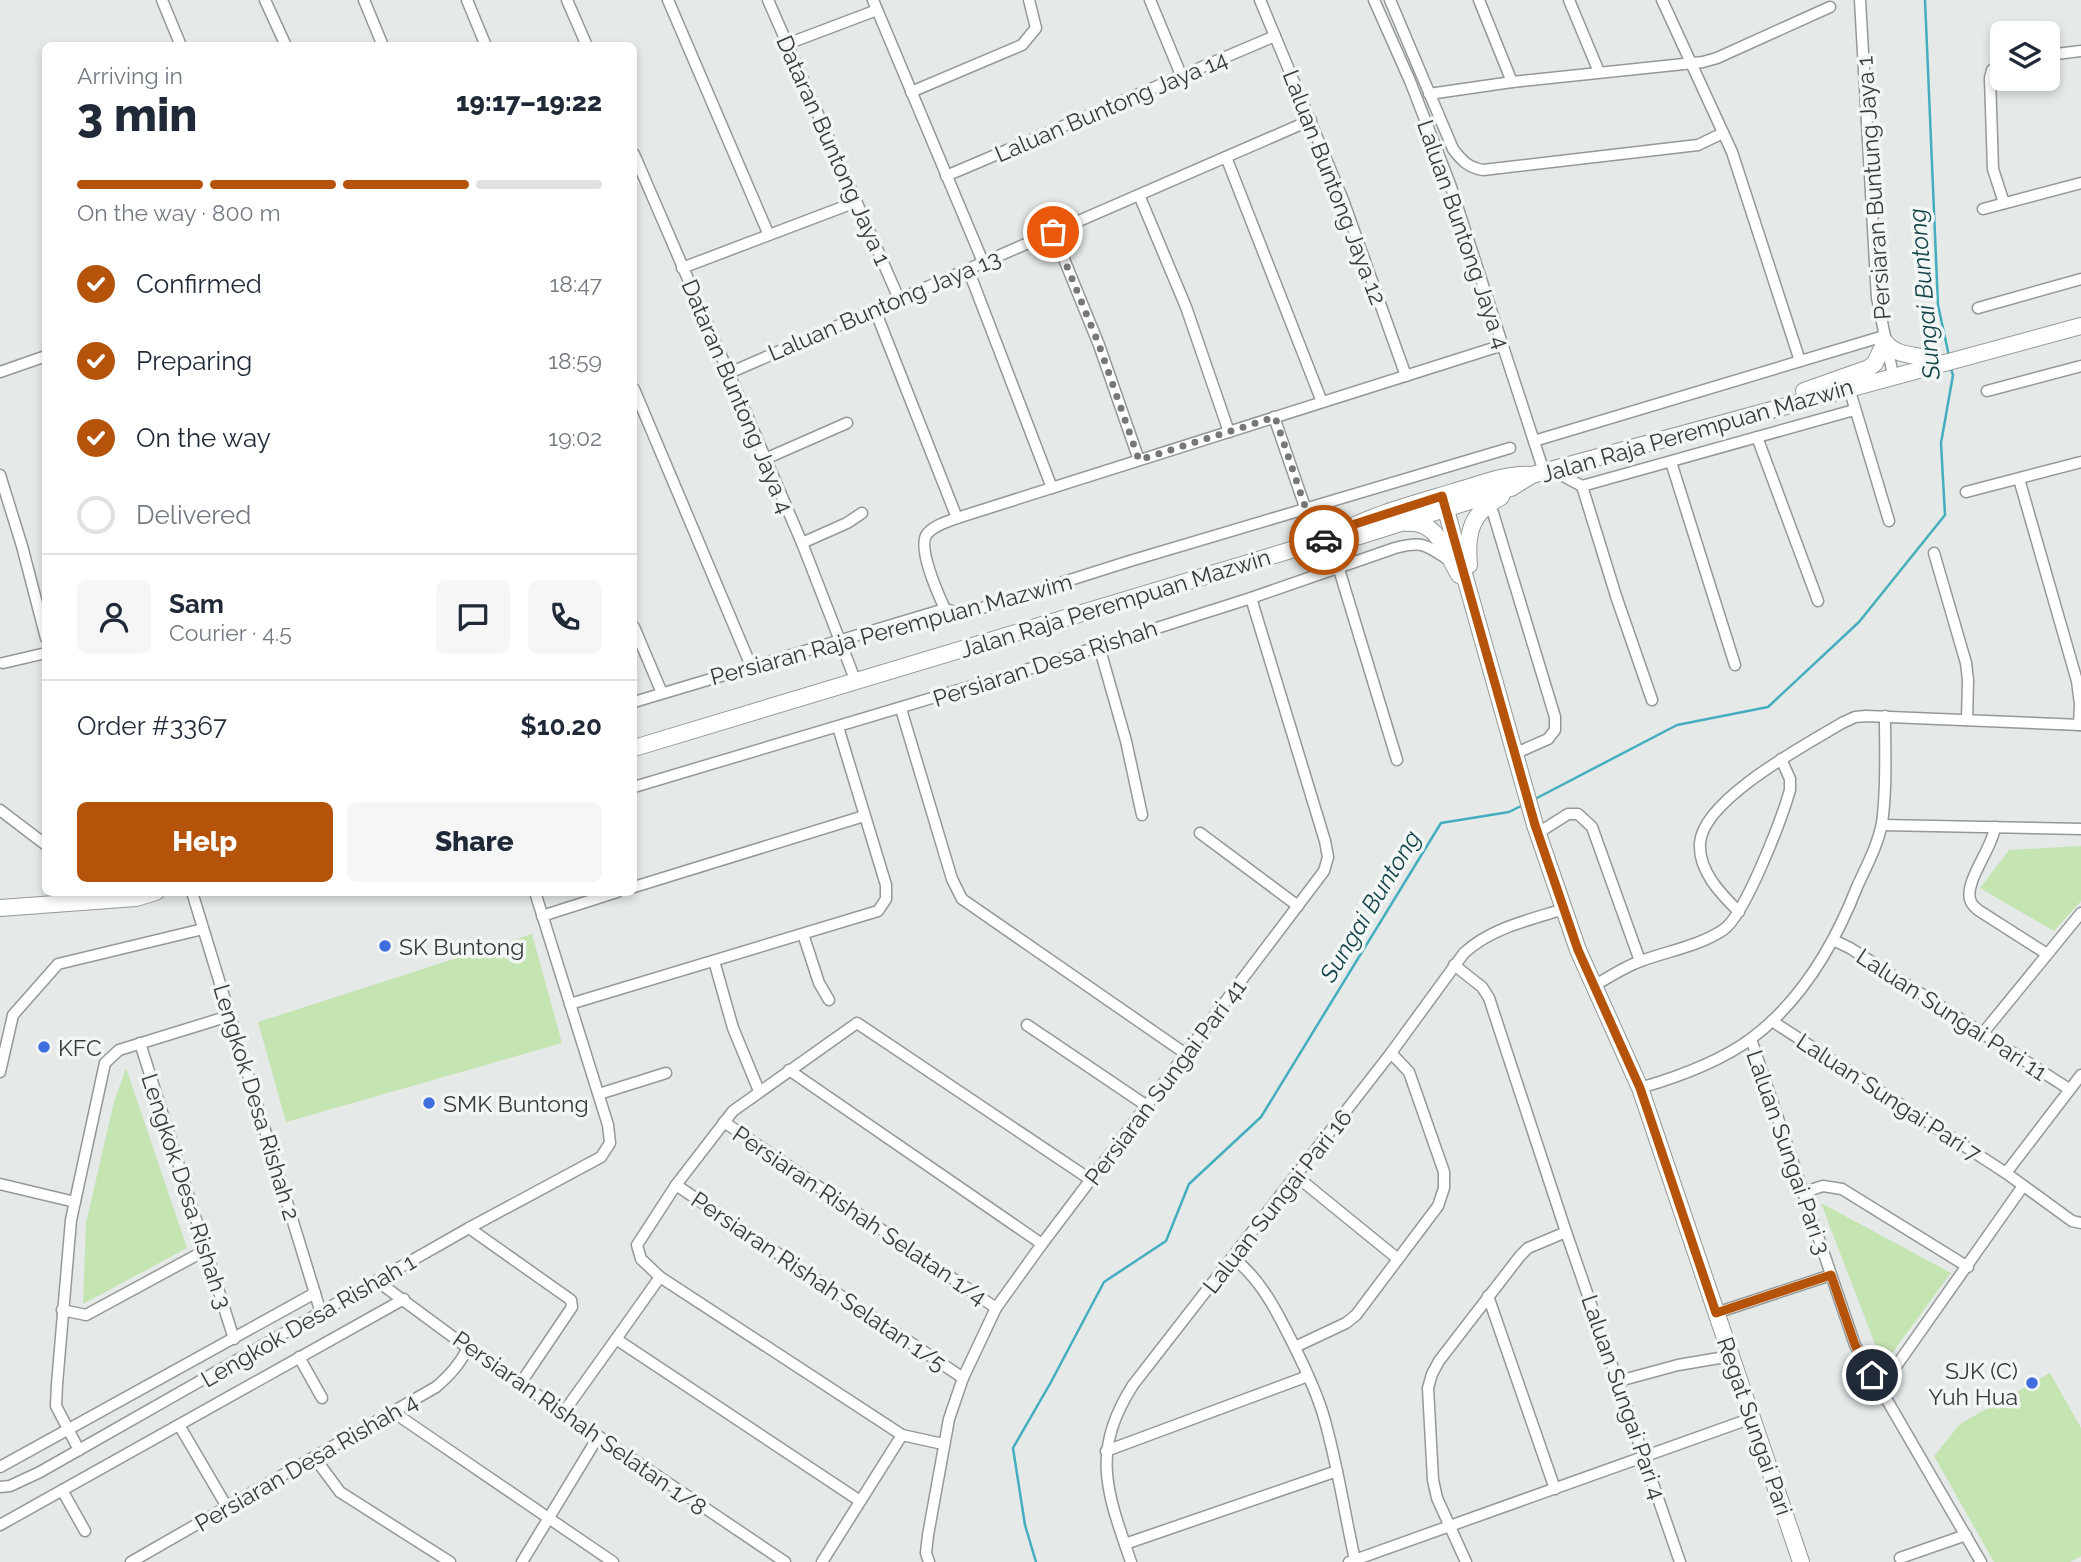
<!DOCTYPE html>
<meta charset="utf-8">
<style>
:root{--surface:#fff;--page:#f6f6f7;--text:#1f2937;--muted:#747a83;--line:#e0e1e3;--accent:#b45309}
body{margin:0;font-family:Raleway,sans-serif;background:var(--page);color:var(--text);height:100vh;display:flex;flex-direction:column;font-size:26px;white-space:nowrap}
*{box-sizing:border-box;margin:0}
p{font-size:23px;color:var(--muted)}
.icon{flex:none;width:38px;height:38px;fill:none;stroke:currentColor;stroke-width:2;stroke-linecap:round;stroke-linejoin:round}
.map{position:relative;flex:1;overflow:hidden}
.side{position:absolute;left:42px;top:42px;width:595px;height:854px;display:flex;flex-direction:column;background:var(--surface);border-radius:10px;box-shadow:0 4px 10px #0003}
.side>*{flex:none}
.controls{position:absolute;left:1990px;top:21px;display:grid;gap:14px}
.controls a{display:grid;place-items:center;width:70px;height:70px;border-radius:10px;background:var(--surface);box-shadow:0 4px 10px #0003;font-size:35px}
.pin{position:absolute;display:grid;place-items:center;width:60px;height:60px;color:#fff;margin:-30px;border:4px solid #fff;border-radius:50%;box-shadow:0 2px 7px #0007}
.courier{position:absolute;display:grid;place-items:center;width:70px;height:70px;margin:-35px;border:5px solid #b45309;border-radius:50%;background:#fff;color:#222;box-shadow:0 2px 9px #0007}
.headline em{font-style:normal;font-weight:800}
.headline div{display:flex;flex-direction:column-reverse}
.headline{display:flex;align-items:center;justify-content:space-between;height:119px;padding:0 35px}
h1{font-size:46px;font-weight:800;line-height:52px}
.bar{display:grid;grid-template-columns:repeat(4,1fr);gap:10px 7px;align-content:center;height:84px;padding:0 35px}
.bar i{height:9px;border-radius:5px;background:var(--line)}
.bar .active{background:var(--accent)}
.bar p{grid-column:span 4}
.line{display:flex;align-items:center;gap:18px;padding:0 35px;border-top:2px solid var(--line)}
.line div{flex:1}
.round{display:grid;place-items:center;flex:none;width:74px;height:74px;border-radius:10px;background:var(--page)}
ol{padding:0 35px;list-style:none}
li{display:flex;align-items:center;gap:21px;height:77px}
li p{margin-inline-start:auto}
li .icon{padding:7px;border-radius:50%;background:var(--accent);color:#fff;stroke-width:4}
li:last-child{color:var(--muted)}
li i{width:38px;height:38px;border:4px solid var(--line);border-radius:50%}
.action{display:flex;gap:14px;margin-top:auto;padding:14px 35px}
.action a{flex:1;height:80px;border-radius:10px;background:var(--accent);color:#fff;font-size:28px;font-weight:800;line-height:80px;text-align:center}
.action a+a{background:var(--page);color:var(--text)}
.map>svg:first-child{display:block}
</style>
<div class="map">
<svg width="2081" height="1562" viewBox="0 0 2081 1562">
<rect width="100%" height="100%" fill="#e5e9e8"/>
<g fill="#c4e4b2">
<polygon points="2081,846 2081,901 2054,931 1980,888 2009,850"/>
<polygon points="532,934 562,1043 286,1122 258,1022"/>
<polygon points="126,1068 187,1248 83,1304 86,1223 114,1102"/>
<polygon points="1821,1203 1951,1273 1883,1365"/>
<polygon points="2050,1373 2081,1428 2081,1556 2070,1562 1994,1562 1934,1456 1960,1424"/>
</g>
<g fill="none" stroke-linecap="round" stroke-linejoin="round">
<g stroke="#45aebe" stroke-width="2.5">
<polyline points="1925,0 1938,305 1949,356"/>
<polyline points="1535,799 1677,725 1768,707 1859,622 1945,515 1941,443 1953,375 1951,369"/>
<polyline points="1036,1562 1025,1525 1013,1448 1051,1382 1104,1282 1166,1241 1189,1184 1261,1117 1441,823 1509,812 1523,805"/>
</g>
<g stroke="#949997" stroke-width="13">
<g id="minor">
<polyline points="162,0 181,46"/>
<polyline points="265,0 286,46"/>
<polyline points="364,0 383,46"/>
<polyline points="467,0 486,46"/>
<polyline points="567,0 587,46"/>
<polyline points="668,0 768,233"/>
<polyline points="768,0 899,299"/>
<polyline points="873,0 983,262"/>
<polyline points="1150,0 1181,75"/>
<polyline points="1260,0 1343,200 1406,376"/>
<polyline points="1374,0 1410,81 1450,184 1544,472"/>
<path d="M1390,0L1453,149C1462,161 1468,167 1483,170L1698,145L1723,133"/>
<polyline points="1479,0 1512,82"/>
<polyline points="1569,0 1599,72"/>
<polyline points="1662,0 1732,152 1800,361"/>
<polyline points="1860,0 1877,298 1893,375"/>
<polyline points="787,44 877,10"/>
<polyline points="2048,55 2081,51"/>
<polyline points="2002,63 1992,70 1990,78 1993,169 2004,203"/>
<polyline points="911,92 1022,45 1036,28 1029,0"/>
<polyline points="1429,94 1512,82 1703,62 1717,58 1830,7"/>
<polyline points="634,154 802,543 856,682"/>
<polyline points="1226,157 1322,402"/>
<polyline points="946,176 1275,36"/>
<polyline points="1139,195 1186,307 1229,432"/>
<polyline points="1983,209 2081,183"/>
<polyline points="1053,232 1099,345 1139,460"/>
<polyline points="682,268 856,202"/>
<polyline points="968,269 1052,488"/>
<polyline points="1978,308 2081,279"/>
<polyline points="875,310 957,518"/>
<polyline points="0,372 46,356"/>
<polyline points="727,374 1311,120"/>
<polyline points="1849,388 1889,521"/>
<polyline points="634,389 751,666"/>
<polyline points="1987,391 2081,366"/>
<polyline points="1274,417 1317,542"/>
<polyline points="1757,437 1818,601"/>
<polyline points="1534,441 1884,336"/>
<polyline points="765,459 847,423"/>
<polyline points="1671,462 1735,665"/>
<polyline points="1552,470 1582,486 1854,410"/>
<polyline points="0,475 22,546 46,638"/>
<polyline points="2019,479 2077,681 2080,704 2079,725"/>
<polyline points="1582,486 1616,596 1652,700"/>
<polyline points="1966,492 2081,462"/>
<polyline points="1490,503 1555,717 1555,730 1548,739 1514,754"/>
<polyline points="802,543 847,523 862,513"/>
<polyline points="1934,553 1966,663 1968,680 1967,720"/>
<polyline points="1338,566 1397,760"/>
<path d="M945,609C938,594 917,547 927,534C934,525 947,522 957,518L1503,345"/>
<polyline points="634,627 662,693"/>
<polyline points="1099,646 1126,741 1142,815"/>
<polyline points="3,663 46,653"/>
<polyline points="634,702 945,609 956,612 969,612 1130,561 1510,448"/>
<polyline points="901,709 952,879 962,899 1186,1054"/>
<path d="M634,787L1019,672L1251,598L1395,548C1422,541 1425,544 1447,559"/>
<polyline points="0,810 46,845"/>
<polyline points="1882,825 2081,829"/>
<path d="M1995,827C1993,848 1962,884 1971,902C1972,905 1976,908 1978,910L2047,954"/>
<polyline points="1200,833 1298,906"/>
<polyline points="1538,833 1568,814 1578,814 1592,827 1640,961"/>
<polyline points="634,887 864,816"/>
<polyline points="192,892 321,1313"/>
<path d="M1739,912C1721,894 1698,871 1700,843C1703,799 1807,744 1842,723L1855,717L1866,716L2081,725"/>
<polyline points="542,916 617,892"/>
<polyline points="803,934 819,983 829,1000"/>
<polyline points="1833,940 1850,948 2069,1089"/>
<polyline points="714,961 733,1028 759,1091"/>
<polyline points="1454,965 1482,987 1489,998 1566,1232 1680,1562"/>
<path d="M1594,986C1609,977 1624,967 1641,961C1668,951 1699,946 1723,930C1745,916 1782,818 1790,790V779L1781,759"/>
<polyline points="570,1004 878,911 886,899 886,885 838,727"/>
<polyline points="1772,1021 2006,1173 2072,1221 2081,1223"/>
<polyline points="1027,1025 1147,1106"/>
<polyline points="1983,1033 2081,913"/>
<polyline points="1751,1039 1855,1345 1981,1562"/>
<polyline points="140,1043 234,1339"/>
<polyline points="789,1070 1042,1244"/>
<polyline points="0,1072 13,1015 58,964 203,929"/>
<path d="M1640,1088C1678,1077 1720,1062 1752,1038C1801,1001 1835,943 1857,887C1866,867 1878,845 1882,823C1887,788 1885,751 1885,716"/>
<polyline points="599,1094 666,1073"/>
<polyline points="724,1122 996,1308"/>
<polyline points="2006,1173 2081,1075"/>
<polyline points="1296,1176 1398,1259"/>
<polyline points="0,1184 75,1202"/>
<polyline points="676,1185 963,1378"/>
<polyline points="1804,1192 1823,1186 1842,1189 1968,1267"/>
<polyline points="469,1228 571,1300 572,1307 520,1384"/>
<path d="M1233,1258C1257,1276 1273,1304 1286,1330C1300,1357 1314,1385 1323,1414C1337,1461 1344,1511 1355,1560"/>
<polyline points="660,1277 616,1339 860,1501"/>
<polyline points="377,1281 468,1348 785,1562"/>
<polyline points="1488,1296 1555,1489"/>
<polyline points="62,1310 86,1315 206,1250"/>
<polyline points="1716,1313 1831,1275"/>
<polyline points="1295,1347 1346,1323 1356,1315 1438,1206 1444,1188 1444,1172 1409,1072 1391,1053"/>
<polyline points="299,1357 322,1398"/>
<polyline points="1619,1381 1678,1365 1731,1356"/>
<polyline points="1880,1389 2023,1186"/>
<polyline points="393,1412 613,1562"/>
<polyline points="563,1413 616,1339"/>
<polyline points="179,1425 227,1507"/>
<polyline points="943,1444 902,1435 660,1277 641,1259 637,1245 676,1185 733,1111 857,1023 1091,1180"/>
<polyline points="79,1450 56,1406 57,1384 71,1220 105,1063 119,1050 229,1016"/>
<polyline points="1106,1451 1308,1376"/>
<polyline points="314,1457 340,1492 450,1562"/>
<polyline points="0,1467 315,1293"/>
<polyline points="0,1487 10,1486 40,1472 469,1228 601,1157 610,1143 608,1125 535,892"/>
<polyline points="62,1490 85,1531"/>
<polyline points="0,1525 404,1299"/>
<polyline points="1125,1544 1337,1471"/>
<polyline points="1900,1558 1966,1535"/>
<path d="M131,1562L436,1387C450,1375 459,1365 468,1348"/>
<polyline points="522,1562 598,1437"/>
<polyline points="822,1562 902,1435"/>
<polyline points="929,1562 926,1553 928,1535 949,1419 963,1378 996,1308 1042,1244 1324,871 1328,857 1325,841 1251,598"/>
<path d="M1131,1562C1107,1492 1090,1452 1133,1385L1391,1053L1464,953C1491,928 1529,920 1564,909"/>
<polyline points="1349,1562 1752,1418"/>
<polyline points="1466,1562 1437,1498 1433,1480 1428,1388 1432,1374 1439,1361 1520,1256 1528,1248 1566,1232"/>
</g>
</g>
<g stroke="#949997" stroke-width="18">
<g id="secondary">
<path d="M1804,391L1869,368L1875,363L1885,342C1900,360 1919,352 1938,362"/>
<polyline points="1442,496 1535,825 1578,950 1640,1088 1801,1562"/>
<path d="M1407,523C1438,520 1446,553 1459,575"/>
<path d="M1335,535C1371,515 1413,504 1453,492C1479,485 1505,473 1532,475"/>
<path d="M1469,565C1466,533 1471,512 1501,497"/>
<polyline points="634,748 1331,538 1360,536 1511,488 1532,475 2081,326"/>
<polyline points="0,908 136,898 156,892"/>
</g>
</g>
<use href="#minor" stroke="#fff" stroke-width="10"/>
<use href="#secondary" stroke="#fff" stroke-width="16"/>
</g>
<g fill="none" stroke-linecap="round" stroke-linejoin="round">
<polyline stroke="#757877" stroke-width="7" stroke-dasharray="0 12.6" points="1053,232 1099,345 1139,460 1275,417 1317,542 1324,540"/>
<polyline stroke="#b45309" stroke-width="9" points="1324,540 1355,524 1442,496 1535,825 1578,950 1640,1088 1716,1313 1831,1275 1855,1345 1872,1375"/>
</g>
<g fill="#416edf" stroke="#f2f7f5" stroke-width="2.5">
<circle cx="385" cy="946" r="7"/>
<circle cx="44" cy="1047" r="7"/>
<circle cx="429" cy="1103" r="7"/>
<circle cx="2032" cy="1383" r="7"/>
</g>
<g text-anchor="middle" dominant-baseline="central" stroke-width="7" stroke-linejoin="round" paint-order="stroke">
<g font-size="23" fill="#393b3a" stroke="#f2f7f5">
<text transform="translate(1111 106) rotate(-23)">Laluan Buntong Jaya 14</text>
<text transform="translate(834 150) rotate(66)">Dataran Buntong Jaya 1</text>
<text transform="translate(1335 187) rotate(69)">Laluan Buntong Jaya 12</text>
<text transform="translate(1873 188) rotate(-94)">Persiaran Buntung Jaya 1</text>
<text transform="translate(1464 234) rotate(71)">Laluan Buntong Jaya 4</text>
<text transform="translate(884 305) rotate(-23)">Laluan Buntong Jaya 13</text>
<text transform="translate(738 396) rotate(67)">Dataran Buntong Jaya 4</text>
<text transform="translate(1697 430) rotate(-16)">Jalan Raja Perempuan Mazwin</text>
<text transform="translate(1115 603) rotate(-17)">Jalan Raja Perempuan Mazwin</text>
<text transform="translate(891 629) rotate(-15)">Persiaran Raja Perempuan Mazwim</text>
<text transform="translate(1045 663) rotate(-18)">Persiaran Desa Rishah</text>
<text transform="translate(1952 1014) rotate(33)">Laluan Sungai Pari 11</text>
<text transform="translate(1165 1082) rotate(-53)">Persiaran Sungai Pari 41</text>
<text transform="translate(1889 1097) rotate(33)">Laluan Sungai Pari 7</text>
<text transform="translate(257 1102) rotate(73)">Lengkok Desa Rishah 2</text>
<text transform="translate(1789 1152) rotate(71)">Laluan Sungai Pari 3</text>
<text transform="translate(187 1191) rotate(72)">Lengkok Desa Rishah 3</text>
<text transform="translate(1277 1201) rotate(-52)">Laluan Sungai Pari 16</text>
<text transform="translate(860 1215) rotate(34)">Persiaran Rishah Selatan 1/4</text>
<text transform="translate(819 1281) rotate(34)">Persiaran Rishah Selatan 1/5</text>
<text transform="translate(308 1320) rotate(-30)">Lengkok Desa Rishah 1</text>
<text transform="translate(1624 1397) rotate(71)">Laluan Sungai Pari 4</text>
<text transform="translate(580 1423) rotate(35)">Persiaran Rishah Selatan 1/8</text>
<text transform="translate(1755 1426) rotate(71)">Regat Sungai Pari</text>
<text transform="translate(306 1462) rotate(-30)">Persiaran Desa Rishah 4</text>
</g>
<g font-size="23" fill="#393b3a" stroke="#f2f7f5" text-anchor="start">
<text x="399" y="946">SK Buntong</text>
<text x="58" y="1047">KFC</text>
<text x="443" y="1103">SMK Buntong</text>
<text x="2018" y="1370" text-anchor="end">SJK (C)<tspan x="2018" dy="26">Yuh Hua</tspan></text>
</g>
<g font-size="24" font-style="italic" fill="#15444b" stroke="#f2f7f5">
<text transform="translate(1924 294) rotate(-95)">Sungai Buntong</text>
<text transform="translate(1370 906) rotate(-59)">Sungai Buntong</text>
</g>
</g>
</svg>
<div class="controls">
<a><svg class="icon" aria-label="layers" viewBox="0 0 24 24"><path d="M12 4l9 5-9 5-9-5zM3 14l9 5 9-5"/></svg></a>
</div>
<div class="pin" style="left:1053px;top:232px;background:#ea580c"><svg class="icon" aria-label="bag" viewBox="0 0 24 24"><path d="M5 8h14l-1 12H6zM9 8a3 3 0 0 1 6 0"/></svg></div>
<div class="pin" style="left:1872px;top:1375px;background:#1f2937"><svg class="icon" aria-label="home" viewBox="0 0 24 24"><path d="M3 11l9-7 9 7M6 9v11h12V9"/></svg></div>
<div class="courier" style="left:1324px;top:540px"><svg class="icon" aria-label="car" viewBox="0 0 24 24"><path d="M5 17H2v-5l4-1 3-4h7l3 4 3 1v5h-3M9 17h6M6 11h13"/><circle cx="7" cy="17" r="2"/><circle cx="17" cy="17" r="2"/></svg></div>
<section class="side">
<div class="headline"><div><h1>3 min</h1><p>Arriving in</p></div><em>19:17–19:22</em></div>
<div class="bar"><i class="active"></i><i class="active"></i><i class="active"></i><i></i><p>On the way · 800 m</p></div>
<ol>
<li><svg class="icon" aria-label="check" viewBox="0 0 24 24"><path d="M5 12l5 5 9-10"/></svg>Confirmed<p>18:47</p></li>
<li><svg class="icon" aria-label="check" viewBox="0 0 24 24"><path d="M5 12l5 5 9-10"/></svg>Preparing<p>18:59</p></li>
<li><svg class="icon" aria-label="check" viewBox="0 0 24 24"><path d="M5 12l5 5 9-10"/></svg>On the way<p>19:02</p></li>
<li><i></i>Delivered</li>
</ol>
<div class="line" style="height:126px"><a class="round"><svg class="icon" aria-label="person" viewBox="0 0 24 24"><circle cx="12" cy="8" r="4"/><path d="M4 21q1-7 8-7t8 7"/></svg></a><div><b>Sam</b><p>Courier · 4.5</p></div><a class="round"><svg class="icon" aria-label="chat" viewBox="0 0 24 24"><path d="M4 5h16v11H9l-5 4z"/></svg></a><a class="round"><svg class="icon" aria-label="phone" viewBox="0 0 24 24"><path d="M5 4h4l2 5-3 2q2 4 5 5l2-3 5 2v4C11 20 4 13 5 4z"/></svg></a></div>
<div class="line" style="height:91px"><div>Order #3367</div><b>$10.20</b></div>
<div class="action"><a>Help</a><a>Share</a></div>
</section>
</div>
